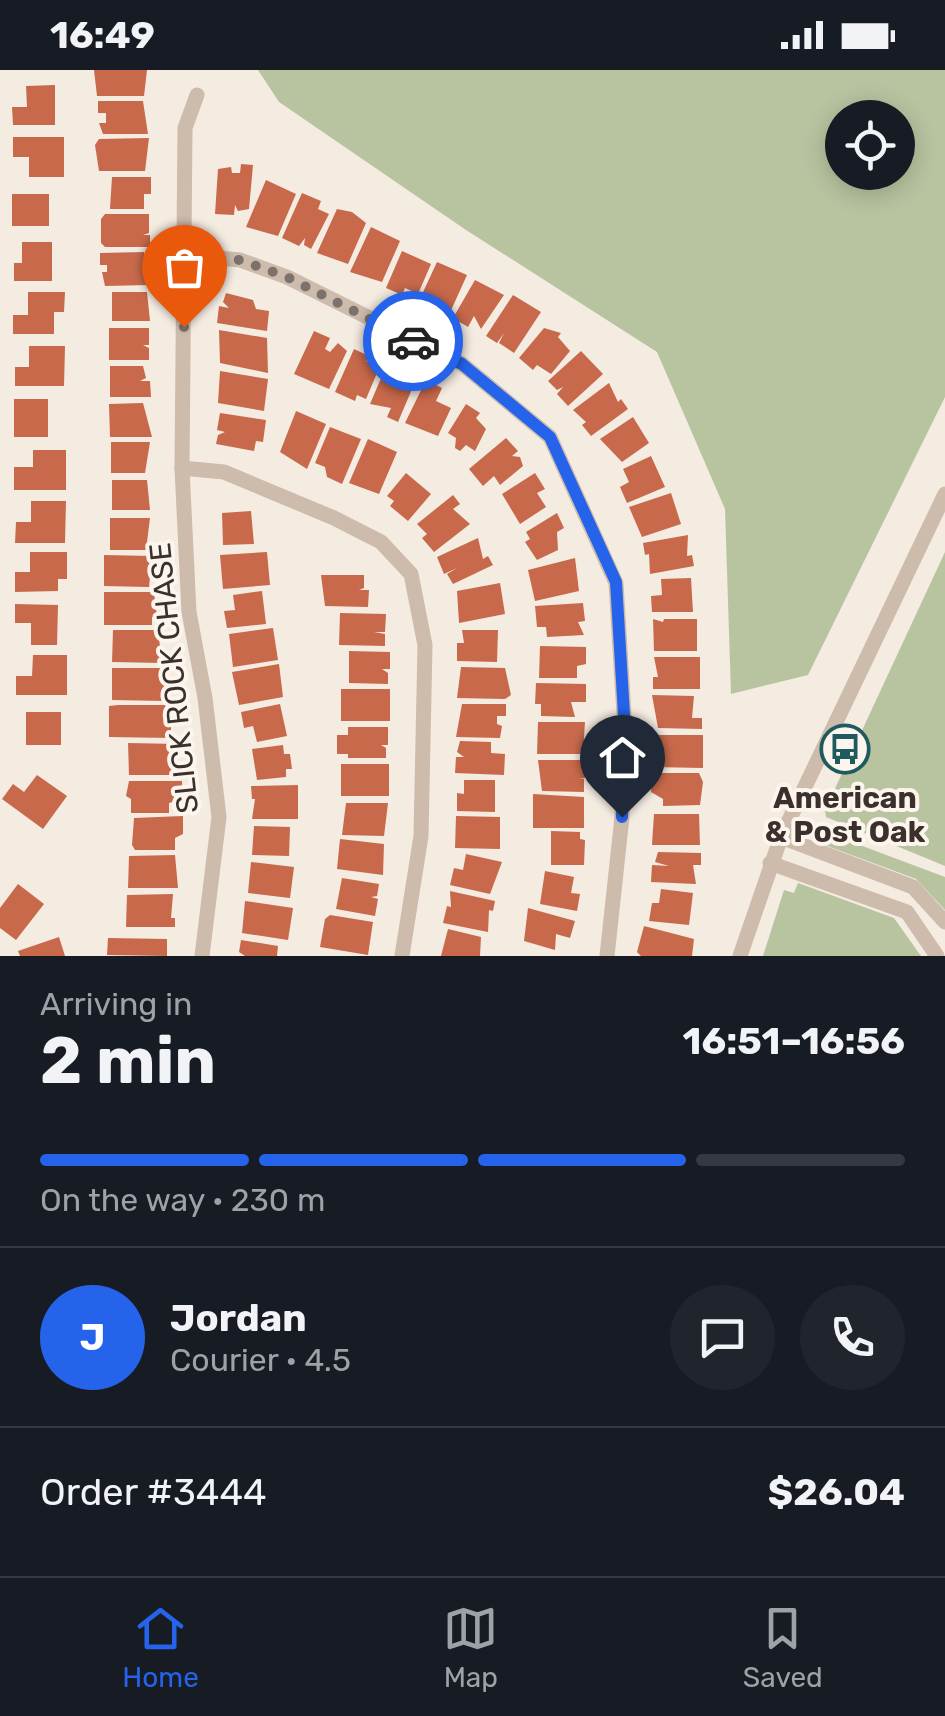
<!DOCTYPE html>
<meta charset="utf-8">
<style>
:root{--surface:#171b24;--page:#20242c;--text:#f1f3f6;--muted:#9ea1a6;--line:#363941;--accent:#2563eb}
body{margin:0;font-family:Rubik,sans-serif;background:var(--page);color:var(--text);height:100vh;display:flex;flex-direction:column;font-size:38px;white-space:nowrap}
*{box-sizing:border-box;margin:0}
p{font-size:32px;color:var(--muted)}
.icon{flex:none;width:55px;height:55px;fill:none;stroke:currentColor;stroke-width:2;stroke-linecap:round;stroke-linejoin:round}
.map{position:relative;height:886px;overflow:hidden}
.drawer{display:flex;flex-direction:column;background:var(--surface);flex:1}
.drawer>*{flex:none}
.fabs{position:absolute;left:825px;top:30px;display:grid;gap:20px}
.fabs a{display:grid;place-items:center;width:90px;height:90px;border-radius:50%;background:var(--surface);box-shadow:0 5px 25px #0003;font-size:50px}
.pin{position:absolute;display:grid;place-items:center;width:85px;height:85px;color:#fff;margin:-102px -42px;border-radius:50% 50% 50% 0;rotate:-45deg;box-shadow:0 0 10px #0007}
.pin .icon{rotate:45deg}
.courier{position:absolute;display:grid;place-items:center;width:100px;height:100px;margin:-50px;border:8px solid #2563eb;border-radius:50%;background:#fff;color:#222;box-shadow:0 2px 12px #0007}
.overview em{font-style:normal;font-weight:700}
.overview div{display:flex;flex-direction:column-reverse}
.overview{display:flex;align-items:center;justify-content:space-between;height:170px;padding:0 40px}
h1{font-size:65px;font-weight:700;line-height:75px}
.bar{display:grid;grid-template-columns:repeat(4,1fr);gap:15px 10px;align-content:center;height:120px;padding:0 40px}
.bar i{height:12px;border-radius:8px;background:var(--line)}
.bar .on{background:var(--accent)}
.bar p{grid-column:span 4}
.line{display:flex;align-items:center;gap:25px;padding:0 40px;border-top:2px solid var(--line)}
.line div{flex:1}
.round{display:grid;place-items:center;flex:none;width:105px;height:105px;border-radius:52px;background:var(--page)}
.status{display:flex;justify-content:space-between;align-items:center;height:70px;padding:0 50px;background:var(--surface);direction:ltr}
.status svg{height:28px;fill:currentColor}
.tab-bar{display:flex;justify-content:space-around;align-items:center;height:140px;border-top:2px solid var(--line);background:var(--surface);font-size:28px;color:var(--muted)}
.tab-bar a{display:grid;justify-items:center;gap:5px}
.tab-bar .on{color:var(--accent)}
.map>svg:first-child{display:block}
</style>
<div class="status"><b>16:49</b><svg viewBox="0 0 49 12"><path d="M0 12V9h3v3zM5 12V6h3v6zM10 12V3h3v9zM15 12V0h3v12zM26 1h20v11H26zM47 4h2v5h-2z"/></svg></div>
<div class="map">
<svg width="945" height="886" viewBox="0 0 945 886">
<rect width="100%" height="100%" fill="#f4ebe1"/>
<g fill="#b8c4a0" fill-rule="evenodd">
<path d="M258,0H945V327L808,605L731,624L725,439L657,282L466,160L279,32ZM842,48H898V102H842Z"/>
<polygon points="945,482 945,796 826,747 825,740"/>
<polygon points="817,759 945,807 945,840 916,809 814,771"/>
<polygon points="798,813 894,848 921,886 763,886 784,820 794,823"/>
</g>
<g fill="#c8694b">
<polygon points="94,0 147,0 144,26 97,26"/>
<polygon points="55,15 55,55 13,55 12,37 27,37 26,16"/>
<polygon points="98,31 143,31 148,64 103,64 99,53 106,53 106,43 98,43"/>
<polygon points="13,67 64,67 64,107 29,107 29,87 13,87"/>
<polygon points="149,68 145,101 99,101 95,75 99,69"/>
<polygon points="241,94 253,95 249,139 238,141 235,135 234,145 215,144 218,99 231,97 232,103 240,103"/>
<polygon points="112,107 151,107 151,124 144,124 144,139 110,139"/>
<polygon points="266,110 296,124 278,166 246,157"/>
<polygon points="302,123 321,131 318,139 329,144 311,179 304,175 305,168 299,176 282,168"/>
<rect x="12" y="124" width="37" height="32"/>
<polygon points="337,139 352,142 366,153 348,194 317,183"/>
<polygon points="105,144 149,144 149,163 143,165 150,165 150,177 105,177 101,173 101,149"/>
<polygon points="371,157 400,171 382,212 350,202"/>
<polygon points="22,172 52,172 52,211 14,211 14,193 22,193"/>
<polygon points="402,181 431,194 418,224 405,218 402,225 386,218"/>
<polygon points="144,182 149,215 105,216 102,202 107,202 107,195 100,195 100,183"/>
<polygon points="437,192 467,205 448,247 430,234 429,238 418,233"/>
<polygon points="475,210 504,225 481,259 474,246 468,257 453,248"/>
<polygon points="28,222 65,222 64,242 54,242 54,264 13,264 13,245 28,245"/>
<polygon points="112,222 147,222 150,251 112,251"/>
<polygon points="226,223 253,230 256,239 269,241 267,261 217,253 219,236 229,238 223,232"/>
<polygon points="513,225 541,242 514,283 499,273 504,263 497,273 486,266"/>
<polygon points="109,258 149,258 149,275 143,275 149,278 149,290 109,290"/>
<polygon points="544,258 561,263 558,267 570,281 551,304 537,295 533,300 519,288"/>
<polygon points="219,260 267,268 268,303 220,293"/>
<polygon points="314,261 330,268 325,279 330,282 338,273 347,281 329,319 294,304"/>
<polygon points="29,276 65,276 64,316 15,316 15,297 29,297"/>
<polygon points="354,279 369,286 366,292 373,289 380,296 366,329 357,325 355,331 335,322"/>
<polygon points="581,281 603,304 568,336 557,324 563,317 557,320 548,311"/>
<polygon points="388,292 406,300 403,307 415,312 398,352 387,347 391,338 370,334"/>
<polygon points="110,296 143,296 146,308 140,311 150,311 151,327 110,327"/>
<polygon points="220,301 268,309 264,341 218,333"/>
<polygon points="426,310 442,318 436,331 451,338 438,366 405,353"/>
<polygon points="609,313 618,332 621,329 628,339 591,366 582,355 586,352 573,340"/>
<rect x="14" y="329" width="34" height="38"/>
<polygon points="143,333 152,367 110,367 109,334"/>
<polygon points="466,334 480,343 476,348 486,359 475,381 466,375 460,381 455,378 456,368 448,363"/>
<polygon points="296,341 326,354 307,399 280,382"/>
<polygon points="220,343 266,350 263,372 256,371 254,381 216,374 218,365 225,362 217,360"/>
<polygon points="633,347 649,373 622,392 600,369"/>
<polygon points="330,357 361,369 342,414 327,407 325,397 315,393"/>
<polygon points="506,368 518,381 512,386 520,387 523,396 500,415 494,406 483,416 469,399"/>
<polygon points="368,369 397,382 379,424 349,413"/>
<polygon points="111,372 150,372 145,403 111,403"/>
<polygon points="33,380 66,380 66,420 14,420 14,397 33,397"/>
<polygon points="651,386 665,417 627,433 620,417 629,412 623,399"/>
<polygon points="406,403 431,424 408,451 390,436 394,431 387,426"/>
<polygon points="535,403 545,419 537,423 546,437 520,454 502,424"/>
<polygon points="112,410 147,410 150,440 112,440"/>
<polygon points="671,423 681,454 642,467 629,437"/>
<polygon points="453,425 460,434 453,439 470,454 434,482 422,468 427,464 417,454"/>
<polygon points="31,431 66,431 65,473 15,473 16,452 31,452"/>
<polygon points="251,441 254,474 223,475 222,443"/>
<polygon points="557,443 564,458 557,462 558,480 537,490 525,472 530,469 526,462"/>
<polygon points="110,448 150,448 146,480 110,480"/>
<polygon points="688,465 687,486 692,485 694,496 650,504 649,484 645,485 643,473"/>
<polygon points="478,468 483,489 488,486 493,495 453,514 447,504 457,498 444,504 437,487"/>
<polygon points="30,482 67,482 67,509 58,509 58,521 15,522 15,502 30,502"/>
<polygon points="267,482 270,515 223,519 220,485"/>
<polygon points="104,485 152,486 149,517 104,516"/>
<polygon points="575,488 579,521 535,531 528,500"/>
<polygon points="321,505 364,505 364,518 359,520 369,520 368,537 325,536"/>
<polygon points="691,508 693,542 652,542 651,526 662,525 661,509"/>
<polygon points="500,513 505,544 459,553 457,521"/>
<polygon points="262,521 266,554 227,558 224,541 235,540 233,525"/>
<polygon points="104,522 154,522 157,547 152,547 152,555 104,555"/>
<polygon points="583,533 585,551 578,552 584,565 547,567 546,557 537,557 535,536"/>
<polygon points="15,534 58,535 57,575 31,575 31,553 15,553"/>
<polygon points="340,543 386,544 385,562 374,562 385,564 385,576 339,575"/>
<polygon points="653,549 663,552 664,549 697,549 697,581 654,581"/>
<polygon points="273,558 278,590 233,597 229,564"/>
<polygon points="113,560 158,560 162,593 112,592"/>
<polygon points="462,560 498,560 497,592 457,591 457,573 464,573"/>
<polygon points="540,576 586,577 586,594 577,596 577,608 539,608"/>
<polygon points="349,581 390,582 390,599 382,599 388,603 388,614 349,613"/>
<polygon points="33,585 67,585 67,625 16,625 16,606 32,606"/>
<polygon points="654,587 700,587 700,619 653,619 653,607 658,607"/>
<polygon points="279,594 283,627 239,635 232,602"/>
<polygon points="461,597 505,598 511,625 505,629 457,628"/>
<polygon points="112,598 165,598 165,631 112,630"/>
<polygon points="536,613 586,614 586,632 571,632 575,647 541,646 541,634 535,634"/>
<rect x="341" y="619" width="49" height="32"/>
<polygon points="652,625 694,626 692,648 702,648 702,659 658,658"/>
<polygon points="280,634 287,666 257,672 253,656 244,658 241,642"/>
<polygon points="462,634 506,634 506,646 497,646 497,654 502,656 500,668 456,667"/>
<polygon points="118,635 171,635 171,668 109,667 109,636"/>
<rect x="26" y="642" width="35" height="33"/>
<polygon points="538,652 585,652 583,684 537,684"/>
<polygon points="348,657 388,657 388,675 381,675 386,678 386,688 348,688 348,684 337,684 337,665 348,665"/>
<polygon points="652,665 703,665 703,698 652,697"/>
<polygon points="460,671 491,672 491,683 505,684 504,705 455,703 456,687 464,687 457,682"/>
<polygon points="128,673 178,674 174,705 129,705"/>
<polygon points="283,675 284,684 290,684 292,699 286,699 286,707 257,710 252,679"/>
<polygon points="538,690 585,690 585,708 579,709 584,709 584,722 542,721"/>
<rect x="341" y="694" width="48" height="32"/>
<polygon points="652,703 699,703 703,712 700,735 663,736 663,729 651,722"/>
<polygon points="37,705 67,726 43,759 2,729 13,714 24,722"/>
<polygon points="464,710 495,710 495,742 457,741 457,723 464,724"/>
<polygon points="129,711 182,711 182,729 169,733 169,743 131,743 131,729 126,726"/>
<polygon points="298,715 298,749 252,749 255,729 252,729 251,716"/>
<polygon points="533,724 584,727 584,758 533,758"/>
<polygon points="346,733 388,733 384,766 342,765"/>
<polygon points="654,744 699,744 700,775 652,775"/>
<polygon points="183,746 183,764 175,768 175,780 135,780 132,775 134,748"/>
<polygon points="456,746 500,747 500,779 455,778"/>
<polygon points="254,756 290,757 289,786 252,785"/>
<polygon points="551,761 580,762 580,769 585,770 584,795 551,795"/>
<polygon points="340,769 384,774 383,805 337,799"/>
<polygon points="658,782 701,783 701,795 693,795 696,814 651,812 652,795 669,796 655,792"/>
<polygon points="466,784 502,792 490,824 450,815 454,798 463,800"/>
<polygon points="175,785 178,818 128,818 129,786"/>
<polygon points="251,792 294,797 290,828 248,823"/>
<polygon points="545,801 574,807 571,823 580,824 577,841 540,834"/>
<polygon points="342,808 379,814 377,826 371,827 378,829 375,846 336,839"/>
<polygon points="18,814 44,834 16,870 0,858 0,838"/>
<polygon points="661,819 693,823 689,855 649,851 652,833 659,833"/>
<polygon points="450,821 495,831 493,841 489,840 488,862 443,853 447,836 451,837"/>
<polygon points="173,824 171,848 175,848 175,857 126,857 127,825"/>
<polygon points="245,831 293,838 288,870 242,863"/>
<polygon points="528,838 575,851 570,868 556,864 555,880 524,871"/>
<polygon points="330,845 373,852 368,885 320,877 325,849"/>
<polygon points="644,856 694,869 692,886 641,886 637,882"/>
<polygon points="448,859 481,867 480,886 441,886"/>
<polygon points="59,867 65,886 20,886 18,881"/>
<polygon points="108,868 167,869 167,886 107,885"/>
<polygon points="241,870 278,876 277,886 245,886 239,882"/>
</g>
<g fill="none" stroke-linecap="round" stroke-linejoin="round">
<g stroke="#cdbbac" stroke-width="15">
<polyline points="197,25 185,58 182,398 189,542 205,628 219,747 202,886"/>
<polyline points="185,185 240,190 287,207 462,294 550,367 616,513 624,645 622,747 607,886"/>
<polyline points="182,398 224,402 334,448 381,472 411,504 425,575 421,766 402,886"/>
<polyline points="781,767 913,817 945,852"/>
<polyline points="770,793 907,842 937,886"/>
<polyline points="740,886 781,767 945,424"/>
</g>
</g>
<g fill="none" stroke-linecap="round" stroke-linejoin="round">
<polyline stroke="#7c716b" stroke-width="10" stroke-dasharray="0 18" points="184,257 185,185 240,190 287,207 413,271"/>
<polyline stroke="#2563eb" stroke-width="12" points="413,271 462,294 550,367 616,512 624,645 622,747"/>
</g>
<defs>
<g id="bus-ring" transform="scale(2.5)"><circle r="9.5" fill="#fbf5ee" stroke="#1f5a5e" stroke-width="1.5"/><path d="M-5-6H5V4H4V6H2V4H-2V6H-4V4H-5ZM-3.5-4V0h7V-4ZM-3.5 1.2v1.5H-2V1.2ZM2 1.2v1.5H3.5V1.2Z" fill="#1f5a5e"/></g>
</defs>
<g fill-rule="evenodd">
<use href="#bus-ring" x="845" y="679"/>
</g>
<g text-anchor="middle" dominant-baseline="central" stroke-width="8" stroke-linejoin="round" paint-order="stroke">
<g font-size="30" fill="#3b302b" stroke="#fbf5ee">
<text transform="translate(174 608) rotate(-96)">SLICK ROCK CHASE</text>
</g>
<g font-size="30" font-weight="bold" fill="#3b302b" stroke="#fbf5ee">
<text x="845" y="728">American<tspan x="845" dy="34">&amp; Post Oak</tspan></text>
</g>
</g>
</svg>
<div class="fabs">
<a><svg class="icon" aria-label="locate" viewBox="0 0 24 24"><circle cx="12" cy="12" r="6"/><path d="M12 2v4M12 18v4M2 12h4M18 12h4"/></svg></a>
</div>
<div class="pin" style="left:184px;top:257px;background:#ea580c"><svg class="icon" aria-label="bag" viewBox="0 0 24 24"><path d="M5 8h14l-1 12H6zM9 8a3 3 0 0 1 6 0"/></svg></div>
<div class="pin" style="left:622px;top:747px;background:#1f2937"><svg class="icon" aria-label="home" viewBox="0 0 24 24"><path d="M3 11l9-7 9 7M6 9v11h12V9"/></svg></div>
<div class="courier" style="left:413px;top:271px"><svg class="icon" aria-label="car" viewBox="0 0 24 24"><path d="M5 17H2v-5l4-1 3-4h7l3 4 3 1v5h-3M9 17h6M6 11h13"/><circle cx="7" cy="17" r="2"/><circle cx="17" cy="17" r="2"/></svg></div>
</div>
<section class="drawer">
<div class="overview"><div><h1>2 min</h1><p>Arriving in</p></div><em>16:51–16:56</em></div>
<div class="bar"><i class="on"></i><i class="on"></i><i class="on"></i><i></i><p>On the way · 230 m</p></div>
<div class="line" style="height:180px"><b class="round" style="background:var(--accent);color:#fff">J</b><div><b>Jordan</b><p>Courier · 4.5</p></div><a class="round"><svg class="icon" aria-label="chat" viewBox="0 0 24 24"><path d="M4 5h16v11H9l-5 4z"/></svg></a><a class="round"><svg class="icon" aria-label="phone" viewBox="0 0 24 24"><path d="M5 4h4l2 5-3 2q2 4 5 5l2-3 5 2v4C11 20 4 13 5 4z"/></svg></a></div>
<div class="line" style="height:130px"><div>Order #3444</div><b>$26.04</b></div>
</section>
<nav class="tab-bar">
<a class="on"><svg class="icon" aria-label="home" viewBox="0 0 24 24"><path d="M3 11l9-7 9 7M6 9v11h12V9"/></svg>Home</a>
<a><svg class="icon" aria-label="map" viewBox="0 0 24 24"><path d="M3 6l6-2 6 2 6-2v14l-6 2-6-2-6 2zM9 4v14M15 6v14"/></svg>Map</a>
<a><svg class="icon" aria-label="saved" viewBox="0 0 24 24"><path d="M7 4h10v16l-5-4-5 4z"/></svg>Saved</a>
</nav>
